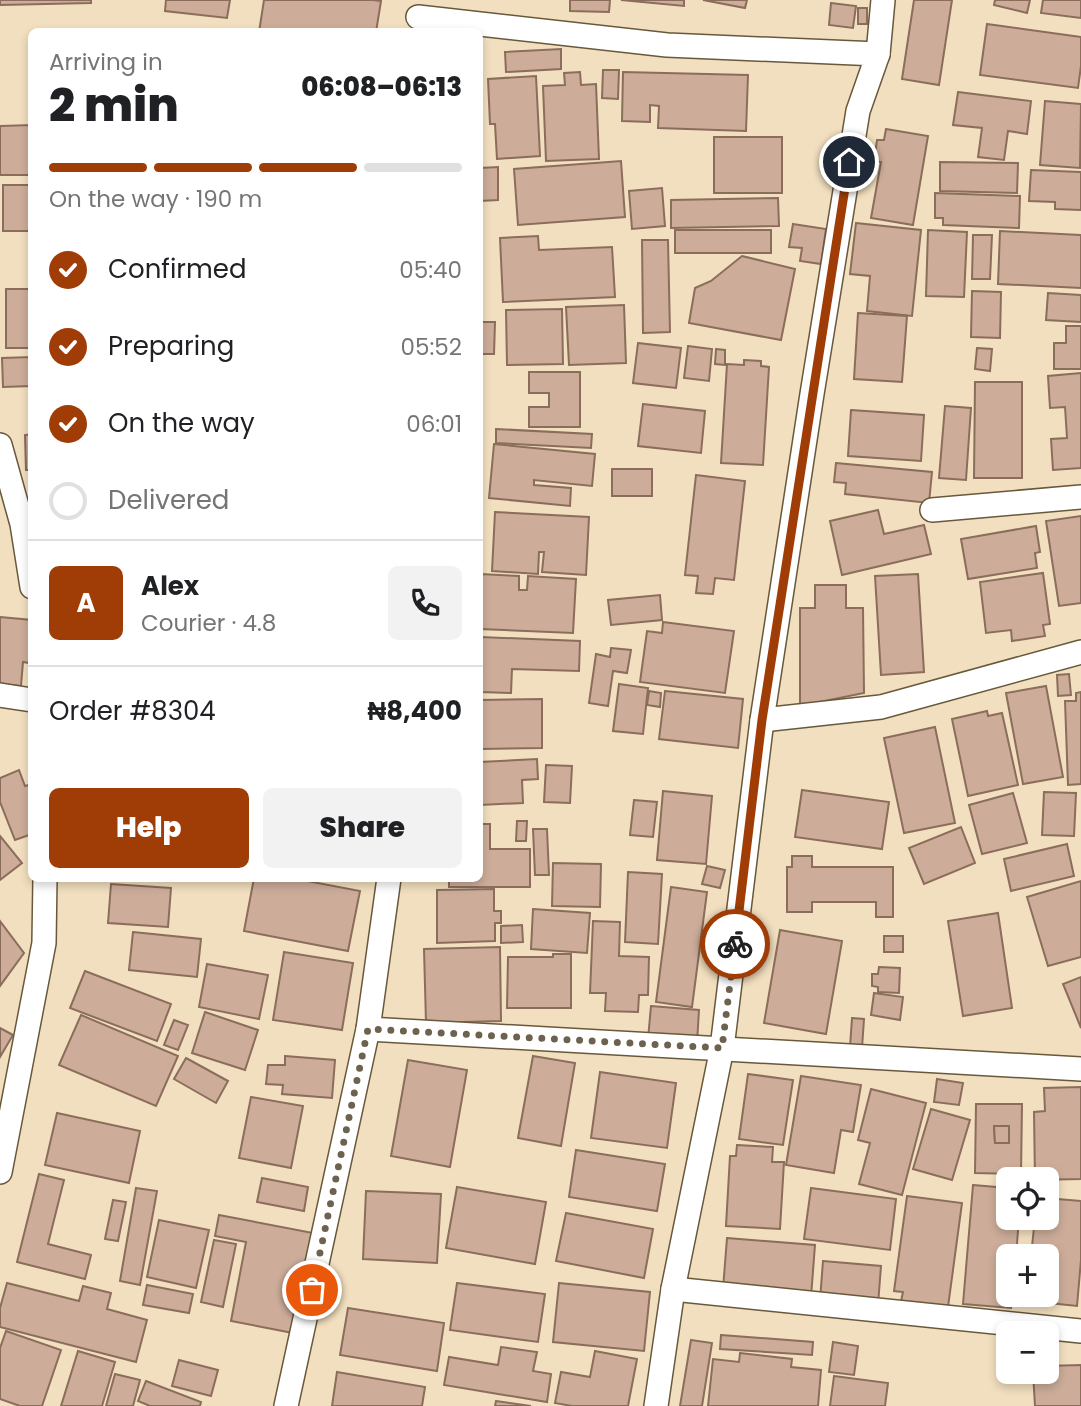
<!DOCTYPE html>
<meta charset="utf-8">
<style>
:root{--surface:#fff;--page:#f2f2f2;--text:#202124;--muted:#757577;--line:#e0e0e0;--accent:#a03d06}
body{margin:0;font-family:Poppins,sans-serif;background:var(--page);color:var(--text);height:100vh;display:flex;flex-direction:column;font-size:26px;white-space:nowrap}
*{box-sizing:border-box;margin:0}
p{font-size:23px;color:var(--muted)}
.icon{flex:none;width:38px;height:38px;fill:none;stroke:currentColor;stroke-width:2;stroke-linecap:round;stroke-linejoin:round}
.map{position:relative;flex:1;overflow:hidden}
.panel{position:absolute;left:28px;top:28px;width:455px;height:854px;display:flex;flex-direction:column;background:var(--surface);border-radius:10px;box-shadow:0 4px 10px #0003}
.panel>*{flex:none}
.buttons{position:absolute;left:996px;top:1167px;display:grid;gap:14px}
.buttons a{display:grid;place-items:center;width:63px;height:63px;border-radius:10px;background:var(--surface);box-shadow:0 4px 10px #0003;font-size:35px}
.pin{position:absolute;display:grid;place-items:center;width:60px;height:60px;color:#fff;margin:-30px;border:4px solid #fff;border-radius:50%;box-shadow:0 2px 7px #0007}
.courier{position:absolute;display:grid;place-items:center;width:70px;height:70px;margin:-35px;border:5px solid #a03d06;border-radius:50%;background:#fff;color:#222;box-shadow:0 2px 9px #0007}
.headline em{font-style:normal;font-weight:800}
.headline div{display:flex;flex-direction:column-reverse}
.headline{display:flex;align-items:center;justify-content:space-between;height:119px;padding:0 21px}
h1{font-size:46px;font-weight:800;line-height:52px}
.bar{display:grid;grid-template-columns:repeat(4,1fr);gap:10px 7px;align-content:center;height:84px;padding:0 21px}
.bar i{height:9px;border-radius:5px;background:var(--line)}
.bar .active{background:var(--accent)}
.bar p{grid-column:span 4}
.line{display:flex;align-items:center;gap:18px;padding:0 21px;border-top:2px solid var(--line)}
.line div{flex:1}
.round{display:grid;place-items:center;flex:none;width:74px;height:74px;border-radius:10px;background:var(--page)}
ol{padding:0 21px;list-style:none}
li{display:flex;align-items:center;gap:21px;height:77px}
li p{margin-inline-start:auto}
li .icon{padding:7px;border-radius:50%;background:var(--accent);color:#fff;stroke-width:4}
li:last-child{color:var(--muted)}
li i{width:38px;height:38px;border:4px solid var(--line);border-radius:50%}
.cta{display:flex;gap:14px;margin-top:auto;padding:14px 21px}
.cta a{flex:1;height:80px;border-radius:10px;background:var(--accent);color:#fff;font-size:28px;font-weight:800;line-height:80px;text-align:center}
.cta a+a{background:var(--page);color:var(--text)}
.map>svg:first-child{display:block}
</style>
<div class="map">
<svg width="1081" height="1406" viewBox="0 0 1081 1406">
<rect width="100%" height="100%" fill="#f2dfbf"/>
<g fill="#cdad9a" stroke="#8b6d5b" stroke-width="2" fill-rule="evenodd">
<polygon points="0,0 91,0 91,3 0,5"/>
<polygon points="166,0 230,0 227,18 165,11"/>
<polygon points="264,0 373,0 381,1 376,32 259,32"/>
<polygon points="570,0 610,0 609,12 570,11"/>
<polygon points="621,0 684,0 684,6"/>
<polygon points="703,0 747,0 745,8"/>
<polygon points="914,0 952,0 939,85 902,79"/>
<polygon points="995,0 1030,0 1027,13 994,5"/>
<polygon points="1043,0 1081,0 1081,18 1041,13"/>
<polygon points="831,3 856,6 853,28 829,25"/>
<rect x="858" y="8" width="9" height="16"/>
<polygon points="987,24 1081,37 1081,66 1078,88 980,75"/>
<polygon points="561,49 561,69 506,72 505,52"/>
<polygon points="603,70 619,70 618,99 602,98"/>
<polygon points="580,72 581,85 596,84 599,159 546,161 543,86 565,85 564,73"/>
<polygon points="623,72 748,75 746,131 658,128 659,106 650,105 650,122 622,121"/>
<polygon points="536,76 540,156 497,159 495,124 490,124 488,79"/>
<polygon points="958,92 1031,101 1027,134 1008,131 1004,160 978,157 982,128 953,125"/>
<polygon points="1045,101 1081,104 1080,168 1040,165"/>
<polygon points="32,125 32,175 0,175 0,126"/>
<polygon points="886,129 928,136 913,225 871,218 881,162 874,161 877,140 884,140"/>
<rect x="714" y="137" width="68" height="56"/>
<polygon points="621,161 625,217 518,225 514,169"/>
<polygon points="940,162 1018,163 1017,193 940,191"/>
<polygon points="498,167 498,200 480,201 480,168"/>
<polygon points="1031,170 1081,172 1081,210 1055,209 1055,202 1029,201"/>
<rect x="3" y="185" width="29" height="46"/>
<polygon points="662,188 665,226 632,229 629,191"/>
<polygon points="935,193 1020,196 1019,228 943,225 943,218 935,218"/>
<polygon points="778,198 779,226 671,228 671,200"/>
<polygon points="856,223 921,230 912,316 867,311 870,276 850,274"/>
<polygon points="793,224 826,229 821,264 800,261 802,248 789,247"/>
<rect x="675" y="230" width="96" height="23"/>
<polygon points="928,230 967,232 964,297 926,296"/>
<polygon points="1000,231 1081,235 1081,288 998,284"/>
<polygon points="973,235 992,235 990,279 972,279"/>
<polygon points="538,236 539,250 612,247 615,297 503,302 500,238"/>
<polygon points="642,240 668,240 670,332 643,333"/>
<polygon points="742,256 795,269 781,340 689,323 695,288 711,281"/>
<rect x="6" y="289" width="26" height="59"/>
<polygon points="972,291 1001,292 1000,338 971,337"/>
<polygon points="1048,293 1081,295 1081,322 1046,320"/>
<polygon points="624,305 626,363 569,365 566,307"/>
<polygon points="562,309 563,364 507,365 506,310"/>
<polygon points="858,313 907,316 902,382 854,379"/>
<polygon points="480,322 495,322 494,354 480,354"/>
<polygon points="1066,326 1081,326 1081,369 1054,369 1054,343 1066,343"/>
<polygon points="638,343 681,348 676,388 633,383"/>
<polygon points="688,346 712,349 709,381 684,378"/>
<polygon points="977,348 992,349 990,371 975,369"/>
<polygon points="716,349 725,350 725,365 715,364"/>
<polygon points="32,357 32,386 3,387 2,358"/>
<polygon points="744,360 761,361 761,366 769,367 763,465 721,463 727,364 744,365"/>
<polygon points="529,372 580,372 580,427 529,427 529,407 549,407 549,393 529,393"/>
<polygon points="1081,373 1081,468 1053,470 1051,439 1067,438 1065,407 1050,408 1048,376"/>
<polygon points="975,382 1022,382 1022,478 974,478"/>
<polygon points="643,404 705,411 701,453 638,446"/>
<polygon points="945,406 971,408 966,480 939,478"/>
<polygon points="851,410 924,415 921,461 848,456"/>
<polygon points="496,429 592,434 591,448 496,443"/>
<polygon points="32,434 32,470 26,470 25,435"/>
<polygon points="494,444 595,454 592,486 534,480 534,485 571,488 570,506 489,498"/>
<polygon points="836,463 932,472 929,503 845,494 846,483 834,482"/>
<rect x="612" y="469" width="40" height="27"/>
<polygon points="696,475 745,481 734,580 715,578 713,594 696,593 698,576 685,575"/>
<polygon points="878,510 884,534 924,525 931,554 842,575 830,521"/>
<polygon points="495,512 589,517 586,575 542,572 544,552 539,552 538,574 492,571"/>
<polygon points="1081,516 1081,603 1059,606 1046,521"/>
<polygon points="1036,526 1040,552 1035,553 1037,568 968,579 961,539"/>
<polygon points="1043,573 1050,624 1043,625 1045,636 1012,641 1011,630 986,633 980,582"/>
<polygon points="480,574 519,576 519,590 527,590 528,576 576,579 573,633 480,629"/>
<polygon points="918,574 924,672 881,675 875,576"/>
<polygon points="815,585 846,585 846,608 863,608 864,693 800,706 800,608 815,608"/>
<polygon points="660,595 662,620 611,625 608,600"/>
<polygon points="0,617 32,620 29,663 23,662 21,686 0,684"/>
<polygon points="663,622 734,631 725,693 640,682 647,631 662,633"/>
<polygon points="480,637 580,641 579,671 512,669 511,693 480,692"/>
<polygon points="611,648 631,650 627,673 613,671 608,706 589,703 596,654 610,657"/>
<polygon points="1069,674 1071,695 1058,696 1057,675"/>
<polygon points="619,684 648,688 643,734 613,731"/>
<polygon points="1046,686 1063,777 1023,784 1006,693"/>
<polygon points="649,691 661,693 660,707 647,705"/>
<polygon points="665,691 743,699 738,748 659,739"/>
<polygon points="1081,692 1081,784 1068,785 1065,701 1076,701 1076,693"/>
<polygon points="542,699 542,748 480,749 480,700"/>
<polygon points="987,711 988,716 1002,713 1018,785 968,796 952,719"/>
<polygon points="935,727 955,823 904,833 884,738"/>
<polygon points="537,759 538,779 522,780 523,803 480,805 480,762"/>
<polygon points="546,765 572,766 570,803 544,802"/>
<polygon points="19,770 25,786 32,784 32,834 15,840 0,802 0,778"/>
<polygon points="802,790 889,802 882,849 795,837"/>
<polygon points="663,791 712,796 706,864 657,860"/>
<polygon points="1044,792 1076,793 1074,836 1042,835"/>
<polygon points="1013,793 1027,843 982,854 969,805"/>
<polygon points="634,800 657,802 653,837 630,835"/>
<polygon points="517,821 527,821 526,841 516,841"/>
<polygon points="480,824 490,824 490,849 530,849 530,887 449,887 449,878 480,878"/>
<polygon points="961,827 975,863 924,884 909,848"/>
<polygon points="533,829 547,829 549,875 535,875"/>
<polygon points="0,836 22,863 0,880"/>
<polygon points="1067,844 1074,876 1011,891 1004,859"/>
<polygon points="792,856 812,856 812,867 893,867 893,917 876,917 876,902 812,902 812,912 787,912 787,867 792,867"/>
<polygon points="553,863 601,864 600,907 552,906"/>
<polygon points="707,866 725,870 720,888 702,884"/>
<polygon points="628,872 662,874 658,944 625,942"/>
<polygon points="254,878 307,878 307,881 360,891 348,951 244,931"/>
<polygon points="1081,881 1081,957 1048,966 1027,897"/>
<polygon points="111,884 171,888 168,927 108,923"/>
<polygon points="671,887 707,892 692,1007 656,1002"/>
<polygon points="494,889 494,911 501,911 501,923 495,923 495,941 437,943 437,890"/>
<polygon points="533,909 590,913 587,953 531,949"/>
<polygon points="998,913 1012,1008 963,1016 948,921"/>
<polygon points="0,921 24,953 0,986"/>
<polygon points="593,921 620,922 619,956 649,957 648,995 639,995 638,1012 605,1011 606,993 590,993"/>
<polygon points="522,925 523,942 501,943 501,926"/>
<polygon points="780,930 842,941 826,1034 764,1023"/>
<polygon points="133,932 201,939 197,977 129,970"/>
<rect x="884" y="936" width="19" height="16"/>
<polygon points="500,947 501,1021 426,1023 424,949"/>
<polygon points="284,952 353,963 342,1030 273,1020"/>
<polygon points="553,954 571,954 571,1008 507,1008 508,957 553,957"/>
<polygon points="207,964 268,975 259,1019 199,1007"/>
<polygon points="879,967 900,968 899,993 878,992 878,987 872,986 872,974 878,974"/>
<polygon points="85,971 171,1004 157,1041 70,1008"/>
<polygon points="1081,977 1081,1028 1063,984"/>
<polygon points="874,993 903,997 900,1020 871,1015"/>
<polygon points="651,1006 699,1010 697,1043 648,1039"/>
<polygon points="205,1012 258,1030 245,1070 192,1053"/>
<polygon points="81,1015 178,1056 156,1106 59,1065"/>
<polygon points="852,1018 864,1019 862,1048 850,1047"/>
<polygon points="174,1020 188,1025 178,1050 164,1045"/>
<polygon points="0,1028 13,1035 0,1057"/>
<polygon points="285,1056 335,1060 332,1098 282,1094 283,1085 266,1084 268,1065 285,1065"/>
<polygon points="533,1056 575,1063 561,1146 518,1138"/>
<polygon points="186,1058 228,1081 216,1103 174,1079"/>
<polygon points="408,1060 467,1070 450,1167 391,1156"/>
<polygon points="600,1072 676,1083 667,1148 591,1138"/>
<polygon points="748,1074 793,1080 783,1145 739,1139"/>
<polygon points="801,1076 861,1085 853,1132 841,1130 834,1173 786,1165"/>
<polygon points="937,1079 963,1083 959,1105 934,1102"/>
<polygon points="1081,1087 1081,1179 1035,1180 1034,1112 1045,1111 1044,1088"/>
<polygon points="871,1089 926,1103 902,1195 859,1184 870,1143 858,1140"/>
<polygon points="251,1097 303,1106 291,1168 239,1158"/>
<path d="M976,1104H1022L1021,1174L975,1173ZM994,1126H1009V1143H995Z"/>
<polygon points="931,1109 970,1120 952,1180 913,1169"/>
<polygon points="57,1113 140,1131 129,1183 45,1165"/>
<polygon points="994,1126 1009,1126 1009,1143 995,1143"/>
<polygon points="737,1145 773,1147 772,1162 784,1162 780,1229 726,1226 730,1156 736,1156"/>
<polygon points="576,1150 665,1164 657,1211 569,1197"/>
<polygon points="39,1174 64,1180 48,1244 91,1255 85,1279 17,1262"/>
<polygon points="262,1178 308,1187 304,1211 257,1202"/>
<polygon points="973,1185 1008,1188 1008,1218 1019,1218 1016,1256 1008,1256 1008,1295 1012,1295 1011,1308 963,1304"/>
<polygon points="457,1187 546,1202 535,1264 446,1248"/>
<polygon points="136,1188 157,1191 140,1285 120,1281"/>
<polygon points="811,1188 896,1199 890,1250 804,1239"/>
<polygon points="366,1191 441,1194 437,1263 363,1259"/>
<polygon points="907,1196 962,1203 948,1307 901,1301 903,1292 894,1291"/>
<polygon points="1046,1198 1081,1201 1081,1260 1077,1306 1039,1302 1039,1297 1028,1296 1046,1295 1046,1256 1031,1256 1035,1218 1046,1218"/>
<polygon points="113,1200 126,1202 118,1241 105,1239"/>
<polygon points="566,1213 653,1229 644,1278 556,1261"/>
<polygon points="219,1215 313,1233 293,1333 231,1321 246,1242 215,1236"/>
<polygon points="159,1220 209,1230 196,1288 147,1277"/>
<polygon points="727,1238 815,1245 811,1297 723,1289"/>
<polygon points="214,1240 236,1244 223,1307 201,1302"/>
<polygon points="823,1261 881,1266 878,1305 820,1300"/>
<polygon points="7,1283 79,1301 83,1286 111,1293 107,1309 147,1320 136,1362 0,1327 0,1308"/>
<polygon points="457,1283 545,1294 538,1342 450,1330"/>
<polygon points="559,1283 650,1292 644,1351 553,1342"/>
<polygon points="147,1285 193,1294 189,1313 143,1305"/>
<polygon points="348,1308 444,1323 437,1371 340,1355"/>
<polygon points="6,1331 61,1350 42,1406 20,1406 0,1399 0,1348"/>
<polygon points="721,1335 813,1342 812,1355 720,1349"/>
<polygon points="691,1340 712,1343 702,1406 680,1406"/>
<polygon points="833,1342 858,1346 854,1375 829,1372"/>
<polygon points="501,1347 537,1352 533,1371 551,1374 547,1402 444,1385 449,1357 498,1365"/>
<polygon points="78,1351 115,1362 102,1406 61,1406"/>
<polygon points="595,1351 637,1359 628,1406 572,1406 555,1403 561,1372 590,1377"/>
<polygon points="740,1353 792,1359 791,1367 821,1370 818,1406 708,1406 713,1359 739,1362"/>
<polygon points="179,1360 218,1370 211,1396 172,1386"/>
<polygon points="1081,1365 1081,1406 1035,1406 1033,1372 1046,1372 1046,1366"/>
<polygon points="337,1372 425,1387 422,1406 332,1406"/>
<polygon points="115,1374 140,1380 133,1406 106,1406"/>
<polygon points="834,1376 888,1383 885,1406 830,1406"/>
<polygon points="146,1381 201,1402 200,1406 150,1406 138,1401"/>
<polygon points="496,1401 531,1406 495,1406"/>
</g>
<g fill="none" stroke-linecap="round" stroke-linejoin="round">
<g stroke="#68583c" stroke-width="26">
<g id="minor">
<polyline points="418,17 667,45 878,54 858,111 812,394 762,720 722,1048 673,1289 656,1406"/>
<polyline points="878,54 883,0"/>
<polyline points="0,445 22,524 32,587"/>
<polyline points="932,510 1081,497"/>
<polyline points="0,695 32,700"/>
<polyline points="762,720 881,707 1081,652"/>
<polyline points="368,1029 1081,1069"/>
<polyline points="0,1172 44,943 45,878"/>
<polyline points="673,1289 1081,1331"/>
<polyline points="286,1406 368,1029 389,878"/>
</g>
</g>
<use href="#minor" stroke="#fff" stroke-width="23"/>
</g>
<g fill="none" stroke-linecap="round" stroke-linejoin="round">
<polyline stroke="#6d624f" stroke-width="7" stroke-dasharray="0 12.6" points="312,1290 368,1029 722,1048 735,944"/>
<polyline stroke="#a03d06" stroke-width="9" points="735,944 762,720 849,162"/>
</g>
</svg>
<div class="buttons">
<a><svg class="icon" aria-label="locate" viewBox="0 0 24 24"><circle cx="12" cy="12" r="6"/><path d="M12 2v4M12 18v4M2 12h4M18 12h4"/></svg></a>
<a>+</a>
<a>−</a>
</div>
<div class="pin" style="left:312px;top:1290px;background:#ea580c"><svg class="icon" aria-label="bag" viewBox="0 0 24 24"><path d="M5 8h14l-1 12H6zM9 8a3 3 0 0 1 6 0"/></svg></div>
<div class="pin" style="left:849px;top:162px;background:#1f2937"><svg class="icon" aria-label="home" viewBox="0 0 24 24"><path d="M3 11l9-7 9 7M6 9v11h12V9"/></svg></div>
<div class="courier" style="left:735px;top:944px"><svg class="icon" aria-label="bike" viewBox="0 0 24 24"><circle cx="6" cy="16" r="4"/><circle cx="18" cy="16" r="4"/><path d="M6 16l4-8h5l3 8M10 8l3 8H6M13 5h3"/></svg></div>
<section class="panel">
<div class="headline"><div><h1>2 min</h1><p>Arriving in</p></div><em>06:08–06:13</em></div>
<div class="bar"><i class="active"></i><i class="active"></i><i class="active"></i><i></i><p>On the way · 190 m</p></div>
<ol>
<li><svg class="icon" aria-label="check" viewBox="0 0 24 24"><path d="M5 12l5 5 9-10"/></svg>Confirmed<p>05:40</p></li>
<li><svg class="icon" aria-label="check" viewBox="0 0 24 24"><path d="M5 12l5 5 9-10"/></svg>Preparing<p>05:52</p></li>
<li><svg class="icon" aria-label="check" viewBox="0 0 24 24"><path d="M5 12l5 5 9-10"/></svg>On the way<p>06:01</p></li>
<li><i></i>Delivered</li>
</ol>
<div class="line" style="height:126px"><b class="round" style="background:var(--accent);color:#fff">A</b><div><b>Alex</b><p>Courier · 4.8</p></div><a class="round"><svg class="icon" aria-label="phone" viewBox="0 0 24 24"><path d="M5 4h4l2 5-3 2q2 4 5 5l2-3 5 2v4C11 20 4 13 5 4z"/></svg></a></div>
<div class="line" style="height:91px"><div>Order #8304</div><b>₦8,400</b></div>
<div class="cta"><a>Help</a><a>Share</a></div>
</section>
</div>
